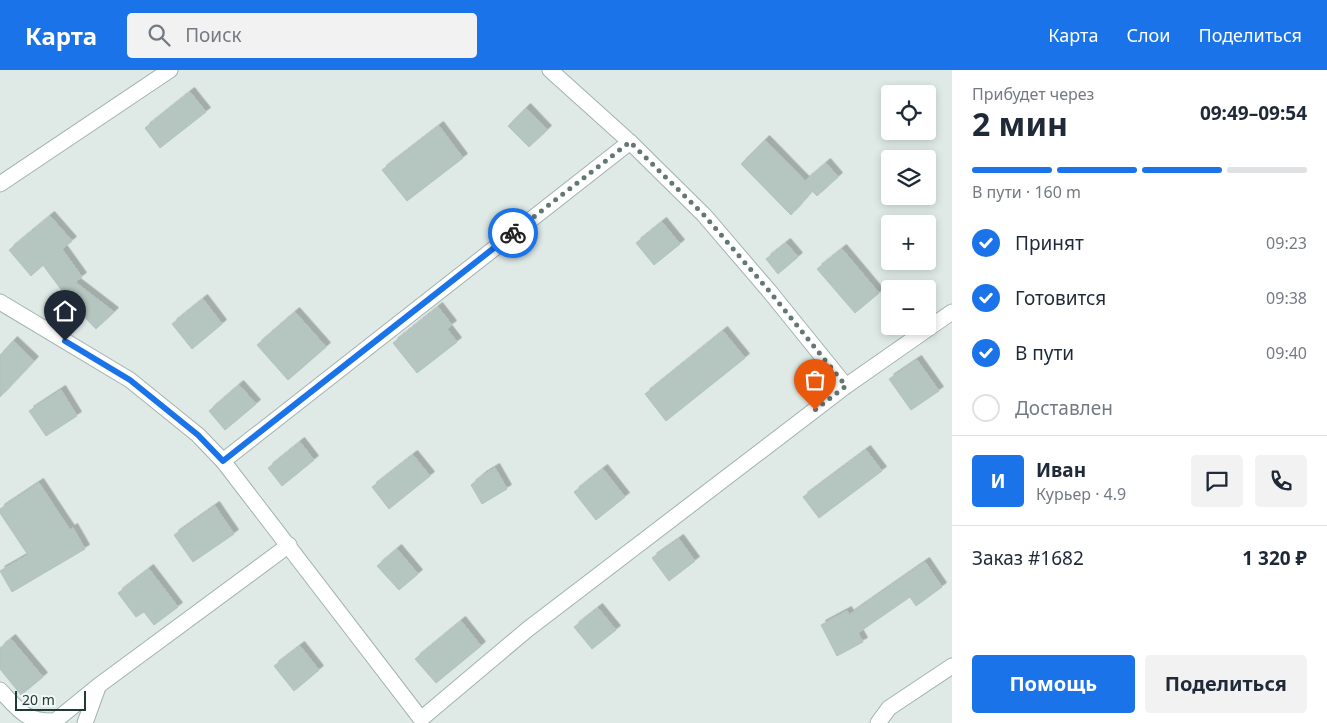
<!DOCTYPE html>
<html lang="ru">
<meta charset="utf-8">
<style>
:root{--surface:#fff;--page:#f2f2f3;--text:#1f2937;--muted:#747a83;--line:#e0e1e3;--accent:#1a73e8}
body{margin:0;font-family:"Noto Sans",sans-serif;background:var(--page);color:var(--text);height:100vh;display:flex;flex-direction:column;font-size:19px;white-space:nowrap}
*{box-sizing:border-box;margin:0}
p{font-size:16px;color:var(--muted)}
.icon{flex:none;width:28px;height:28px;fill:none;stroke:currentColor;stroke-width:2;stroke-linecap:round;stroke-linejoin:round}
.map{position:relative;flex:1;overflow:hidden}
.drawer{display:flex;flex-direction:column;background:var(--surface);width:375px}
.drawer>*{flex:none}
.tools{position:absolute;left:881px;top:15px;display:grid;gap:10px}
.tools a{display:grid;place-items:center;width:55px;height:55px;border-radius:5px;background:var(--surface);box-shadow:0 2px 8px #0003;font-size:25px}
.scale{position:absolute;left:15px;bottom:12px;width:71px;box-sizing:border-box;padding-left:5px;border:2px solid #203a37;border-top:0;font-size:14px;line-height:18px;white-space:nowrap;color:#203a37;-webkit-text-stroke:4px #f0f7f4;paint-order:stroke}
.pin{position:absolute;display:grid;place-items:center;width:42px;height:42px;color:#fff;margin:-51px -21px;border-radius:50% 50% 50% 0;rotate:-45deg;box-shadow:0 0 5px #0007}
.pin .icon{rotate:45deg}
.courier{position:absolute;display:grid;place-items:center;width:50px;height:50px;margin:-25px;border:4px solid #1a73e8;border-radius:50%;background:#fff;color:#222;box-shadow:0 1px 6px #0007}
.overview em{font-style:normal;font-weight:700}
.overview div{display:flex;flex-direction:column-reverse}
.overview{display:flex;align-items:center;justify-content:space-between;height:85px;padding:0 20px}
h1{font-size:32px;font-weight:700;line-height:38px}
.bar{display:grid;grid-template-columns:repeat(4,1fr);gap:8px 5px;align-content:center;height:60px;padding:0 20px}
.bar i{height:6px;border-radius:4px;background:var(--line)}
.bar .on{background:var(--accent)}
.bar p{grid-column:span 4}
.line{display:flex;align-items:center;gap:12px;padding:0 20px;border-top:1px solid var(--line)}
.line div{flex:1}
.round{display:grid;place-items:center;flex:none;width:52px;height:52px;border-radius:5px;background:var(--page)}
ol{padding:0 20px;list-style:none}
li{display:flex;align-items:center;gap:15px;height:55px}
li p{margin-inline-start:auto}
li .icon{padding:5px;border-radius:50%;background:var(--accent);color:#fff;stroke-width:4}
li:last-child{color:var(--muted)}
li i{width:28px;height:28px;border:2px solid var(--line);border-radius:50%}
.action{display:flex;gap:10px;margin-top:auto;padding:10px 20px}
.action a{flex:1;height:58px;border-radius:5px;background:var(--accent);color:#fff;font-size:20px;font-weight:700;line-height:58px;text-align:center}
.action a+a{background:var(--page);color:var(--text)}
header{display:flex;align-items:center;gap:30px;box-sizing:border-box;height:70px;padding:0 25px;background:var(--accent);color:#fff}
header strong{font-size:24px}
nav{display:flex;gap:28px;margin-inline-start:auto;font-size:18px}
.search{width:350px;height:45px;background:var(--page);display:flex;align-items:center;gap:12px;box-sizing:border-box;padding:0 18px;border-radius:5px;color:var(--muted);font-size:19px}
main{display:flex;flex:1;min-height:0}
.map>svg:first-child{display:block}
</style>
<header>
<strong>Карта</strong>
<div class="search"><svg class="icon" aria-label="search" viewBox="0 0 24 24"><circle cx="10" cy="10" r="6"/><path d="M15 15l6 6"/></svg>Поиск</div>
<nav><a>Карта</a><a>Слои</a><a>Поделиться</a></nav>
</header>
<main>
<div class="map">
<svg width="952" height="653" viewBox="0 0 952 653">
<defs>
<filter id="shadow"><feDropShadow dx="4.5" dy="-4.5" stdDeviation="0" flood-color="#0004"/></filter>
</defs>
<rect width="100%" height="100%" fill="#dfeae7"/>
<g fill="#b5c5c0" stroke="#b2c4bf" filter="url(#shadow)">
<polygon points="190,22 206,42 160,78 145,58"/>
<polygon points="526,38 547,60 529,77 508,56"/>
<polygon points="439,56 463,88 407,131 382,100"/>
<polygon points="765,70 805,111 826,93 838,107 817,126 812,121 791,145 741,94"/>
<polygon points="50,146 72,171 62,179 82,207 75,212 114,242 96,259 71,233 43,195 31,206 9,180"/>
<polygon points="662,152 680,174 654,195 636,173"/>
<polygon points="786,173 798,187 778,204 766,189"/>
<polygon points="842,179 879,223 855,243 817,199"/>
<polygon points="203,229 222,254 192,279 172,254"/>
<polygon points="438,237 452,255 447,259 457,272 417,303 393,273"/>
<polygon points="295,242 326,277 288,310 257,275"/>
<polygon points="723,261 745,288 666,351 645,324"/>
<polygon points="13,271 34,291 0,327 0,285"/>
<polygon points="917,290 939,321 911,340 889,309"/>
<polygon points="239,315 256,334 225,360 209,341"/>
<polygon points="61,320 77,346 46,366 29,341"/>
<polygon points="300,372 314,390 282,416 268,398"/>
<polygon points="866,380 882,401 819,448 803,427"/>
<polygon points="413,385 430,406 389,439 372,417"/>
<polygon points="495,398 507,419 482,434 471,415 482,406"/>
<polygon points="603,399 625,427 596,450 574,422"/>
<polygon points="39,413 70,460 73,458 85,479 12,522 0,501 28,485 0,443 0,439"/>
<polygon points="215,436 234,464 193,492 174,465"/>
<polygon points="679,469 695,491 669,511 652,488"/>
<polygon points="397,479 418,504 399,520 377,496"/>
<polygon points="925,492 942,517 916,536 910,527 858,563 863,572 837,586 821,555 847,541 849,545"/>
<polygon points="149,499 178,537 154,555 144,542 136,547 118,523"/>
<polygon points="598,538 616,560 592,579 574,557"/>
<polygon points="461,551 481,576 436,613 415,589"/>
<polygon points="11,569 43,607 21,625 0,599 0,578"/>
<polygon points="300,576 319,600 294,621 274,596"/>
</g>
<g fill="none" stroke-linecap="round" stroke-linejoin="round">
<g stroke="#a2b2af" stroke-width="17">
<g id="minor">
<polyline points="550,0 630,72 704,145 770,222 846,316"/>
<polyline points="0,114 170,0"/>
<polyline points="0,232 130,310 198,365 223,391 421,649 528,559 846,316 952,242"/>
<polyline points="223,391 630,72"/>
<path d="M0,620C19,640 25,652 55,651L98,616L289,475"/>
<polyline points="85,653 98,617"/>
<polyline points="878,653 889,638 952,596"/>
</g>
</g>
<use href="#minor" stroke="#fff" stroke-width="15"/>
</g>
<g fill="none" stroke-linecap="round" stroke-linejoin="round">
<polyline stroke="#637875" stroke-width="5" stroke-dasharray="0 9" points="513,163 630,72 704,145 770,222 846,316 815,340"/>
<polyline stroke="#1a73e8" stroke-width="6" points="65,271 130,310 198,365 223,391 513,163"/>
</g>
</svg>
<div class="tools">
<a><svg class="icon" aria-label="locate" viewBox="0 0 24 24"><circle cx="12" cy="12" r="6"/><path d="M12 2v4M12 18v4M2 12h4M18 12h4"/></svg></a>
<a><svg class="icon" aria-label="layers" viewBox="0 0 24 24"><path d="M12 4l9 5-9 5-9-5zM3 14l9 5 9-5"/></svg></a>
<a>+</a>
<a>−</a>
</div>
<div class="scale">20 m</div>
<div class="pin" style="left:815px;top:340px;background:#ea580c"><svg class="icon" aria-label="bag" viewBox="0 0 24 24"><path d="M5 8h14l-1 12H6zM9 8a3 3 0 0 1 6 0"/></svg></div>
<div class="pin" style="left:65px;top:271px;background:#1f2937"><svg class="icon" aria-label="home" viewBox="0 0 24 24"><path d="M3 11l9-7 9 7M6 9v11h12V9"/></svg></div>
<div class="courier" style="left:513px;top:163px"><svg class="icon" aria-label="bike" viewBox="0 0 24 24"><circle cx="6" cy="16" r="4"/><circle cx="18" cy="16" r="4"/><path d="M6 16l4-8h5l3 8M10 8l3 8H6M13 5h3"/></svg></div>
</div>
<section class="drawer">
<div class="overview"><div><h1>2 мин</h1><p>Прибудет через</p></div><em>09:49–09:54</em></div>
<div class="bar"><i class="on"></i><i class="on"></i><i class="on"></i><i></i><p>В пути · 160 m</p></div>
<ol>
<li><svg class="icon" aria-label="check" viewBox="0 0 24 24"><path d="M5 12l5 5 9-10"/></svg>Принят<p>09:23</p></li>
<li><svg class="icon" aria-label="check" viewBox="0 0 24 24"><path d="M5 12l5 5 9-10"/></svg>Готовится<p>09:38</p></li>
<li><svg class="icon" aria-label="check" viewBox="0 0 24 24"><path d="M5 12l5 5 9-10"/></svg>В пути<p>09:40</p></li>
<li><i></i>Доставлен</li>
</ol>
<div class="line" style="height:90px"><b class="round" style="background:var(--accent);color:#fff">И</b><div><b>Иван</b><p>Курьер · 4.9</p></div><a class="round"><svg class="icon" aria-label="chat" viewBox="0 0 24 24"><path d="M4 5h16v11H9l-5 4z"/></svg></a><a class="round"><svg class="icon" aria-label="phone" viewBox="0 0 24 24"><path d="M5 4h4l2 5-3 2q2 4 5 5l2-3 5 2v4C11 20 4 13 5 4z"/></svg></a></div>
<div class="line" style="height:65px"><div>Заказ #1682</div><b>1 320 ₽</b></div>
<div class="action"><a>Помощь</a><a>Поделиться</a></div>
</section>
</main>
